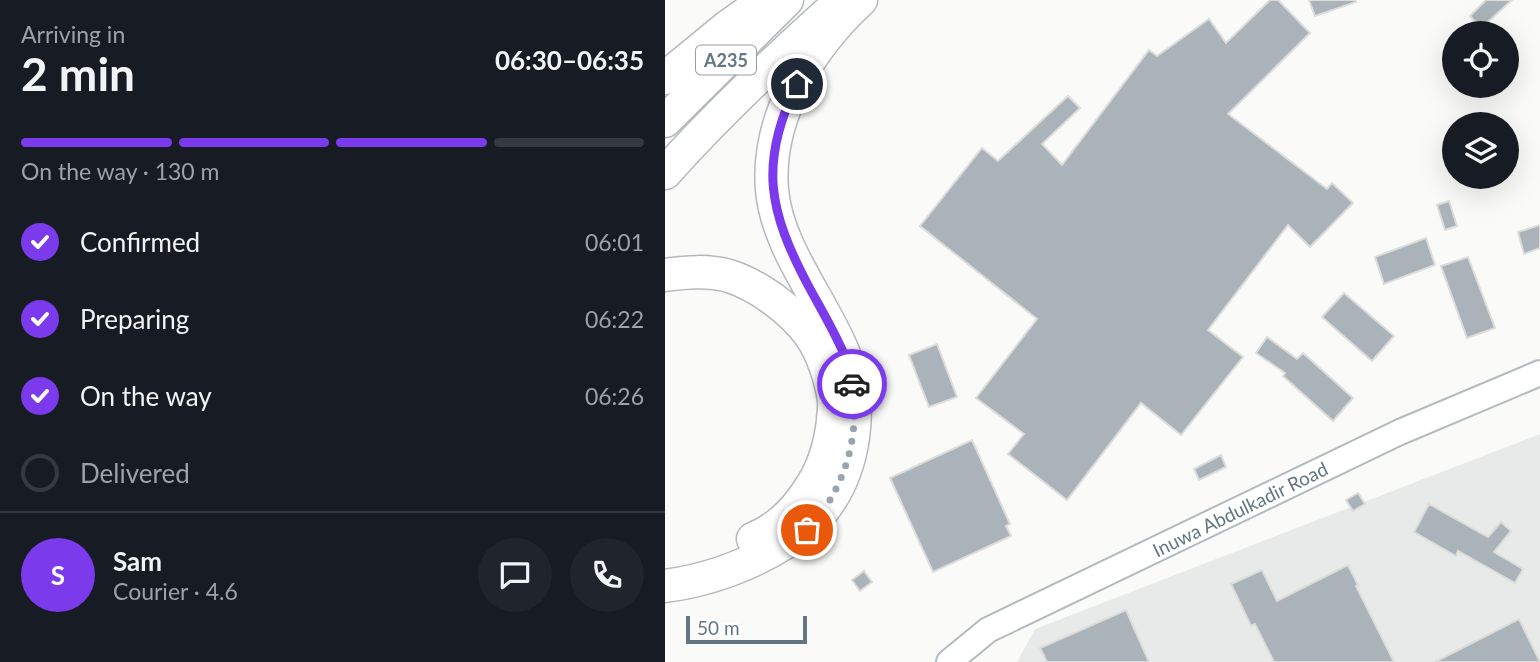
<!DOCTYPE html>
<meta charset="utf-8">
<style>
:root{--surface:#171b24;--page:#20242c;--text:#f1f3f6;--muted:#9ea1a6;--line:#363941;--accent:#7c3aed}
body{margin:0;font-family:Lato,sans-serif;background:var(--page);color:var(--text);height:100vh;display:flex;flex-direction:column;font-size:26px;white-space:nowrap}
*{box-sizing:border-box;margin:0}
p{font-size:23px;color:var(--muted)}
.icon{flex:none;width:38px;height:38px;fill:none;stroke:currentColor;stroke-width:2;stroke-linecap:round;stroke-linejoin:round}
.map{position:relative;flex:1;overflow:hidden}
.drawer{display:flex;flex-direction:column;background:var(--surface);width:665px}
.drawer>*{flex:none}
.buttons{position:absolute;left:777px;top:21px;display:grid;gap:14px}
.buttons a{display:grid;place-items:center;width:77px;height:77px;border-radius:50%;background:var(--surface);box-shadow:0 7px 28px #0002;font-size:35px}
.scale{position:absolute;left:21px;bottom:18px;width:121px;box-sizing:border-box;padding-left:7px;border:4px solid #657683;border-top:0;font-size:19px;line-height:24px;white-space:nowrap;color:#657683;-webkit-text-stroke:5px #fff;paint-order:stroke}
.pin{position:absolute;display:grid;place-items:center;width:60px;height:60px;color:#fff;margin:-30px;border:4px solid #fff;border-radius:50%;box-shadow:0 2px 7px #0007}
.courier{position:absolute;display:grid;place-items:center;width:70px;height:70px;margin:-35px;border:5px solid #7c3aed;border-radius:50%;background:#fff;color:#222;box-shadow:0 2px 9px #0007}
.overview em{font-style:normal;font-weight:700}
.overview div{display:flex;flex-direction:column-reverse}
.overview{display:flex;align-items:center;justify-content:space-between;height:119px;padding:0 21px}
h1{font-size:46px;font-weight:700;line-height:52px}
.bar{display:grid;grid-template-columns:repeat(4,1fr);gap:10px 7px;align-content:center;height:84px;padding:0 21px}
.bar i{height:9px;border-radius:5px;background:var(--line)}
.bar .active{background:var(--accent)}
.bar p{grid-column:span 4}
.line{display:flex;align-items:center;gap:18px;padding:0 21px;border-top:2px solid var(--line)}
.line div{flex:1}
.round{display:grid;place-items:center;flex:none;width:74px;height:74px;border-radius:37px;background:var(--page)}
ol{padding:0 21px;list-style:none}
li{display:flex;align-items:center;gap:21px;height:77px}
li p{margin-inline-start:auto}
li .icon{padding:7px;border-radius:50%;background:var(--accent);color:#fff;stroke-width:4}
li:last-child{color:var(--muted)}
li i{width:38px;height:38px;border:4px solid var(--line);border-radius:50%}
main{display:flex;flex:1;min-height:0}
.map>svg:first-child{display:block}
</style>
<main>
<section class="drawer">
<div class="overview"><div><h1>2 min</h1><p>Arriving in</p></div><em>06:30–06:35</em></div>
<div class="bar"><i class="active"></i><i class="active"></i><i class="active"></i><i></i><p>On the way · 130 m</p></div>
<ol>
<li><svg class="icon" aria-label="check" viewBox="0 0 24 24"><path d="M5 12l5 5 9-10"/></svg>Confirmed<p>06:01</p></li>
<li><svg class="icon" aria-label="check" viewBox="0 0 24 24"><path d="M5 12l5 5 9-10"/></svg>Preparing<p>06:22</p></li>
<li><svg class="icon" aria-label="check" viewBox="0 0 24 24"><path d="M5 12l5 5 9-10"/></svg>On the way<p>06:26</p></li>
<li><i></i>Delivered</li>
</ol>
<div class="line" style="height:126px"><b class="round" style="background:var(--accent);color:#fff">S</b><div><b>Sam</b><p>Courier · 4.6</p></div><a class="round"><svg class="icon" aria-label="chat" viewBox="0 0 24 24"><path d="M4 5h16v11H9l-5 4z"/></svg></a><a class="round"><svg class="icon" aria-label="phone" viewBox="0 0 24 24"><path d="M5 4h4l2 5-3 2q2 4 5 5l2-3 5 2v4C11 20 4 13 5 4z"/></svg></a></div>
</section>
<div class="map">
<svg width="875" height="662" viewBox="0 0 875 662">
<rect width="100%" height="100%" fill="#fafaf8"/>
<polygon fill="#e8e9e9" points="875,434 875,662 352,662 370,629"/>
<g fill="#aab3b9" stroke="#dcdcda" stroke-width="2">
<polygon points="605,0 613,0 645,33 563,114 662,189 667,183 688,203 645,247 623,225 543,330 578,357 516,435 476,403 402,500 343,454 359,434 311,398 372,319 255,226 317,148 333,161 403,96 415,108 377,144 397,165 484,50 492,56 544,19 561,43"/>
<polygon points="644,0 690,0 691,2 650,16"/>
<polygon points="821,0 847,0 816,28 805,16"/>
<polygon points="784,201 792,226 780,230 772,205"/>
<polygon points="875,225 875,248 859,254 853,232"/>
<polygon points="761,238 770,265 719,284 710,257"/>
<polygon points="803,257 830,328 802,338 776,266"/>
<polygon points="679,293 729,336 707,361 657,317"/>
<polygon points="602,337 632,359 638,353 688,398 668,421 618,376 620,373 591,353"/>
<polygon points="272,344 292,397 264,407 244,355"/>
<polygon points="307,440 345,524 341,526 346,536 268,572 225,478"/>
<polygon points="556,455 561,467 534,480 529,469"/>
<polygon points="693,493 700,504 688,511 681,500"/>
<polygon points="764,504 823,537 836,522 846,531 829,552 858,569 850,583 793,551 791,556 749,532"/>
<polygon points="683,565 693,585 691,586 729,662 609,662 590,624 586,626 566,584 597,570 612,601"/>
<polygon points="199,571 207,582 195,591 187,580"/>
<polygon points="461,610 484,662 382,662 375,648"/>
<polygon points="854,619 875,662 770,662 801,646"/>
</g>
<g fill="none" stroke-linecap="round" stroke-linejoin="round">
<g stroke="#b3babf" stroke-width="28">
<polyline id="secondary" points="284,662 323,630 735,432 875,373"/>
</g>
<g stroke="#b4b9bd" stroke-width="35">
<g id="highway">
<polyline points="0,78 62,27 100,0"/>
<polyline points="0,121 122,0"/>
<path d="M0,173C52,115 108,62 166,10"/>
<path d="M0,275C21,272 43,270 64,276C93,285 127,310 145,335C157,352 166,379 169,400C170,407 168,414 168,421C165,447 158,470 143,491C129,513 112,529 88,539"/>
<path d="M0,586C45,580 85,565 123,541C129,538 136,535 142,530C147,526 151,519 155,514C191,471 199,406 179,354C158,301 112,248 107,190C101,117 145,47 196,0"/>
</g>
</g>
<use href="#secondary" stroke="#fff" stroke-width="24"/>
<use href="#highway" stroke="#fff" stroke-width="32"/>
</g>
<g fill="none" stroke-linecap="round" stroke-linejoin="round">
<path stroke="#99a4ac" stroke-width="7" stroke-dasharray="0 12.6" d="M142,530C149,522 157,514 162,505C185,468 194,427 187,384"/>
<path stroke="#7c3aed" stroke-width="9" d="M132,84C93,164 104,212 144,287C156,309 169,331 179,354C183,363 184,374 187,384"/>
</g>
<g text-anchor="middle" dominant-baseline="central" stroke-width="7" stroke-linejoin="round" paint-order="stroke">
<rect fill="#fff" stroke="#939fa8" stroke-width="2" x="31" y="45.5" width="60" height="29" rx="5"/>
<g font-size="18" font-weight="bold" fill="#657683">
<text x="61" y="60">A235</text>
</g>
<g font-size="19" fill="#657683" stroke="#fff">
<text transform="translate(575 509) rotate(-26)">Inuwa Abdulkadir Road</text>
</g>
</g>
</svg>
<div class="buttons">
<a><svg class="icon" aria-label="locate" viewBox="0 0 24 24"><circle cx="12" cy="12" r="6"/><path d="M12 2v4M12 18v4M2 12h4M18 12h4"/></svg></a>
<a><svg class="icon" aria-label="layers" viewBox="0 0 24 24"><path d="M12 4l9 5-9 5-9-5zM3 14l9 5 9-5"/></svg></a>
</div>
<div class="scale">50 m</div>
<div class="pin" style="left:142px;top:530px;background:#ea580c"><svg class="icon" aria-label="bag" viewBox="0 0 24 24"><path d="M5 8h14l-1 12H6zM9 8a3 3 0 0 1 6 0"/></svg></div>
<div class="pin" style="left:132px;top:84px;background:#1f2937"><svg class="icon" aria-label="home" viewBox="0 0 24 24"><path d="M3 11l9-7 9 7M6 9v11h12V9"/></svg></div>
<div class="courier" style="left:187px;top:384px"><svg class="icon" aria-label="car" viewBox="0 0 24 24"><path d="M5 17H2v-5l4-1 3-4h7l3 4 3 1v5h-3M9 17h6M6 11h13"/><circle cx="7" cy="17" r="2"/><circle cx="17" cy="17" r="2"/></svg></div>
</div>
</main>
